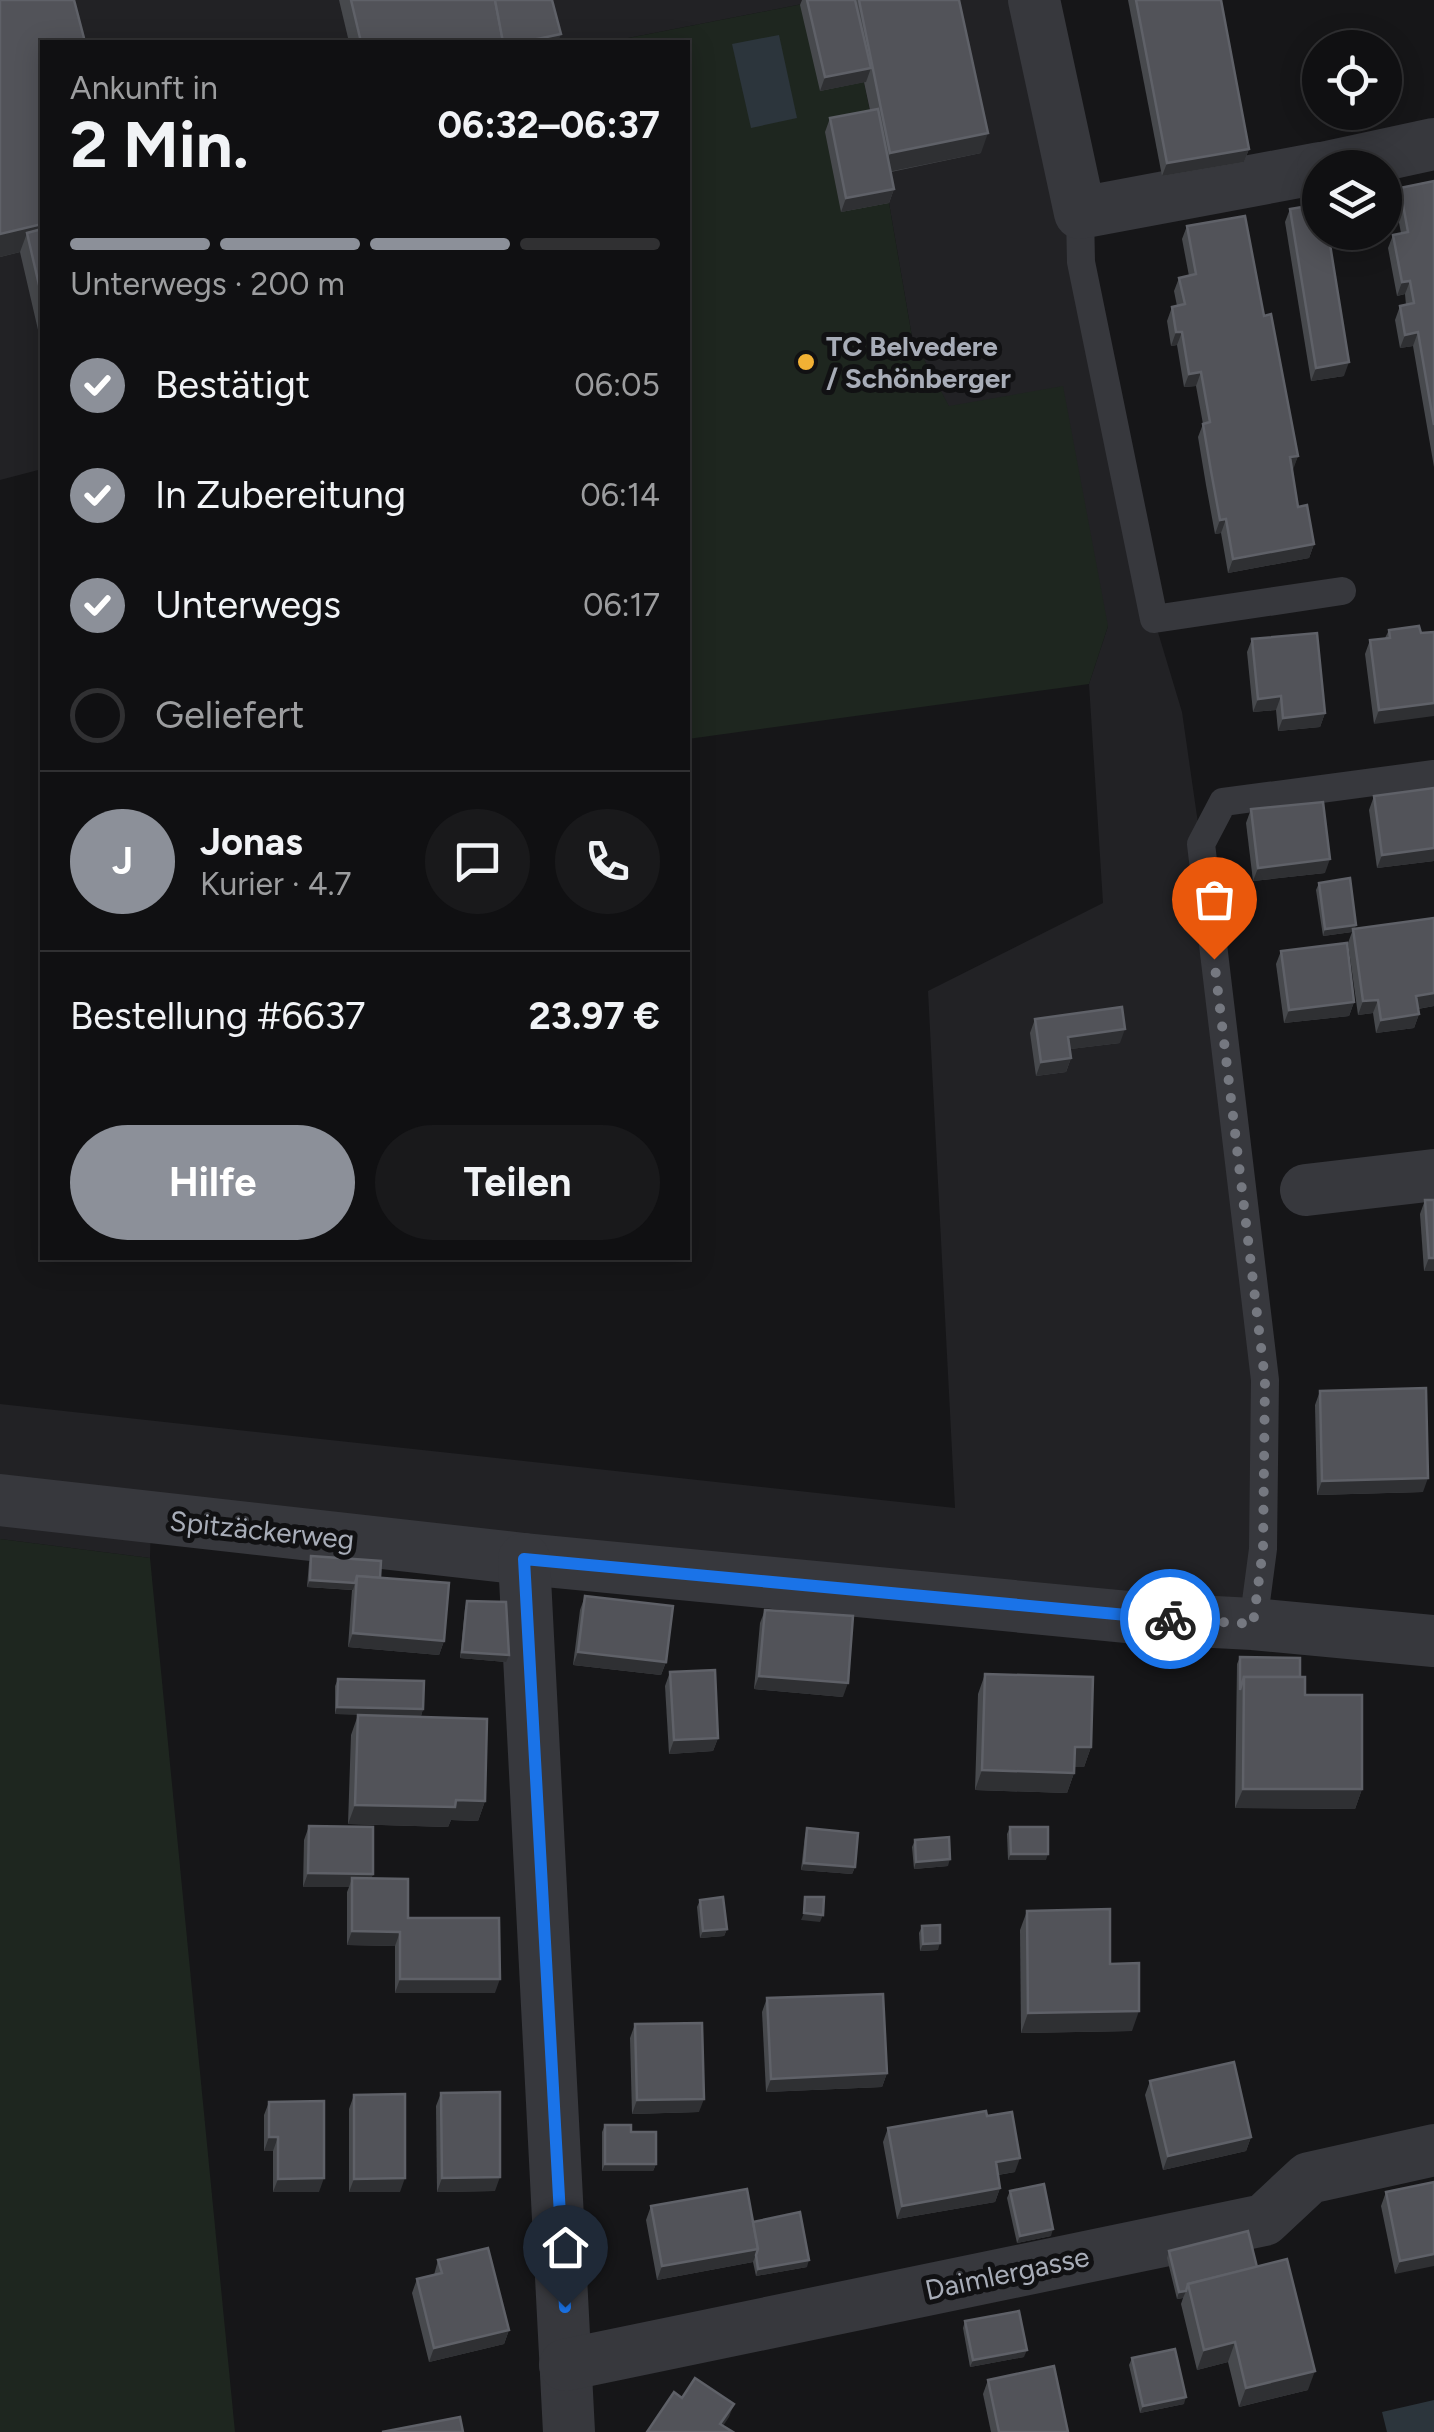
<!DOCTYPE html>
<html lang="de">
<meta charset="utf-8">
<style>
:root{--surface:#101012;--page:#19191b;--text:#f1f3f6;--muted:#9c9d9f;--line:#303032;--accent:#8c9099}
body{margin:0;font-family:Figtree,sans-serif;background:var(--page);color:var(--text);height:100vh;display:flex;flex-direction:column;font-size:38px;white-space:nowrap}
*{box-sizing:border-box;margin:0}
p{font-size:32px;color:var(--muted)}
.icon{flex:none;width:55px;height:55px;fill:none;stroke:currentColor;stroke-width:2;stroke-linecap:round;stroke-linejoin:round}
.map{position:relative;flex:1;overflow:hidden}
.sheet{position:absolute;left:40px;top:40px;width:650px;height:1220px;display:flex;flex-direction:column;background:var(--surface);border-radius:0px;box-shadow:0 5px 25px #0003,0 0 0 2px var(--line)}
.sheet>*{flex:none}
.tools{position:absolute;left:1302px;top:30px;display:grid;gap:20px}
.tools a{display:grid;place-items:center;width:100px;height:100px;border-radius:50%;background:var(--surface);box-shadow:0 5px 25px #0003,0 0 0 2px var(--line);font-size:50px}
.pin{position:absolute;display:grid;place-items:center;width:85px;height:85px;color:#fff;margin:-102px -42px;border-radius:50% 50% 50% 0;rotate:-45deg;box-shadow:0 0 10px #0007}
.pin .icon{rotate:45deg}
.courier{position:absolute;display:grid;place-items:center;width:100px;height:100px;margin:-50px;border:8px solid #1a73e8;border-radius:50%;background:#fff;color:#222;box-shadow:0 2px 12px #0007}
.headline em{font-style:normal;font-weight:700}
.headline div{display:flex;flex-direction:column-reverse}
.headline{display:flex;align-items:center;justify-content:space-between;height:170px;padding:0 30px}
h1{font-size:65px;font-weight:700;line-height:75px}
.bar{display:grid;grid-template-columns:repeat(4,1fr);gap:15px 10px;align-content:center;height:120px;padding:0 30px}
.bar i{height:12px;border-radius:8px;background:var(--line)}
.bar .on{background:var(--accent)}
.bar p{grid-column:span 4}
.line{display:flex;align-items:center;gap:25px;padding:0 30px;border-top:2px solid var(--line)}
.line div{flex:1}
.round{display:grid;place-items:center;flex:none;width:105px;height:105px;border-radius:52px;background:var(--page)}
ol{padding:0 30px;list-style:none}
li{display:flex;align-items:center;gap:30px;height:110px}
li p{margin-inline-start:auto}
li .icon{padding:10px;border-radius:50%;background:var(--accent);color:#fff;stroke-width:4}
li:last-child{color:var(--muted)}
li i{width:55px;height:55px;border:5px solid var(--line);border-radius:50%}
.action{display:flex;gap:20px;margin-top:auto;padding:20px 30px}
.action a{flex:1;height:115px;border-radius:60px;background:var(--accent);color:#fff;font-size:40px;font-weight:700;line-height:115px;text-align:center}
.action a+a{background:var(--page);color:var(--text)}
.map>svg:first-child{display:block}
</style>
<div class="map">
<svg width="1434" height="2432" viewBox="0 0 1434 2432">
<rect width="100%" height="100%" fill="#161618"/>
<g fill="#222225">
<polygon points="0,0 823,0 608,42 42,42 42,469 0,480"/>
<polygon points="847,0 1034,0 1154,619 1182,712 1201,844 1265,1380 1253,1624 151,1518 150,1558 0,1539 0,1404 955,1508 928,991 1103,903 1089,684 1108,626 949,407 912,337 889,203"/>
</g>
<g fill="#1e261f">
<polygon points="823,0 847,0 889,203 912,337 949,406 1063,386 1108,626 1089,684 688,739 688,42 608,42"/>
<polygon points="0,1539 150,1558 235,2432 0,2432"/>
</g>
<g fill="#2c353c">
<polygon points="779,35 797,118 751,128 732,44"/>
<polygon points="1434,2400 1434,2432 1387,2432 1382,2412"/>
</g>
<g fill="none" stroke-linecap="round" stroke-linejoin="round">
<g stroke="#37383d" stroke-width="28">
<polyline points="1080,213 1081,262 1154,619 1342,591"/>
<polyline points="1253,1624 1263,1549 1265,1380 1201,844 1223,802 1434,774"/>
</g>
<g stroke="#37383d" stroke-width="52">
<polyline points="1034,0 1080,213 1320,168"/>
<polyline points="1323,168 1434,144"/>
<polyline points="1306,1190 1434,1175"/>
<polyline points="0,1500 524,1559 1138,1618 1253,1624 1434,1641"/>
<polyline points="524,1559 569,2432"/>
<polyline points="565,2365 1264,2220 1309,2178 1434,2150"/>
</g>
</g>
<g fill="#47494d">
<polygon points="0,0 42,42 42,347 20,252 0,257"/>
<polygon points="339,0 552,0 558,42 349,42"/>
<polygon points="802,0 959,0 981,153 891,172 894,189 889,203 841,212 825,132 830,118 870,110 864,82 820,91 800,5"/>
<polygon points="1128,0 1221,0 1249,149 1244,162 1162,176"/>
<polygon points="1434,181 1434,467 1413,346 1400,348 1395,320 1400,306 1406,305 1405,294 1397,296 1388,248 1393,235 1401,233 1395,202 1400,188"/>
<polygon points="1290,209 1344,376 1311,381 1285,222"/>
<polygon points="1187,226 1264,316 1298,456 1292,470 1298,507 1314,544 1309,558 1228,573 1221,533 1215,534 1206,485 1198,437 1203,424 1196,386 1184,387 1177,345 1171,346 1167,321 1172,307 1177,306 1174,291 1179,278 1189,276 1182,239"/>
<polygon points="1389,630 1421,633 1374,724 1365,654 1370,640 1385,638"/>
<polygon points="1252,639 1325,713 1320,727 1278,731 1276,710 1253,712 1247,652"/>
<polygon points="1434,788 1434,861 1377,868 1369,810 1374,796"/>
<polygon points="1251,809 1325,873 1253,881 1246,823"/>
<polygon points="1319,883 1355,929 1434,918 1434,1006 1418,1009 1419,1014 1414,1028 1376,1033 1373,1013 1358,1015 1348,943 1352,932 1323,936 1316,890"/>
<polygon points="1281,951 1354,1002 1349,1016 1284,1023 1276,964"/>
<polygon points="1035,1019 1120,1043 1070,1049 1071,1058 1066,1072 1036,1076 1030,1033"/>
<polygon points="1425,1200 1434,1200 1434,1271 1424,1271 1420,1214"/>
<polygon points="1320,1391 1423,1492 1317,1495 1315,1405"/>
<polygon points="311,1556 380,1578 444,1641 439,1655 348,1647 352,1590 307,1587 309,1563"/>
<polygon points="585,1596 666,1662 661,1675 573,1665 580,1610"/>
<polygon points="467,1601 506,1662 460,1658 465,1608"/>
<polygon points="765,1610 843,1697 754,1689 760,1623"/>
<polygon points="1240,1657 1300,1677 1305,1695 1362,1789 1355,1809 1235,1808 1237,1664"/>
<polygon points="670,1672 718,1738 713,1751 669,1754 665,1686"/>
<polygon points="985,1674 1091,1747 1084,1767 1074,1767 1074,1773 1067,1793 975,1790 978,1694"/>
<polygon points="338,1679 423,1709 421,1716 335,1714 335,1686"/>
<polygon points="358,1715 485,1801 478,1821 451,1820 448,1827 348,1824 351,1735"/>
<polygon points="309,1826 373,1874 371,1879 408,1918 495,1993 395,1993 395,1946 347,1945 347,1892 349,1887 303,1887 304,1840"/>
<polygon points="1010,1827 1046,1860 1008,1860 1007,1834"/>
<polygon points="807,1828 855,1867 852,1874 801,1870 805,1835"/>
<polygon points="915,1840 948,1866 914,1869 912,1847"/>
<polygon points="700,1900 727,1929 724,1936 700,1938 697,1907"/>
<polygon points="1027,1911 1132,2031 1021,2033 1020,1930"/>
<polygon points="922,1926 938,1950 920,1951 919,1933"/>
<polygon points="767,1998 887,2073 882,2087 766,2092 762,2012"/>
<polygon points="635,2024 699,2112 632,2114 630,2038"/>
<polygon points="1150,2081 1251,2137 1246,2151 1163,2170 1145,2095"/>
<polygon points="441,2093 495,2191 437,2192 436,2106"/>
<polygon points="354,2095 400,2192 349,2192 349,2109"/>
<polygon points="269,2102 319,2192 273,2192 273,2151 264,2151 264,2115"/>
<polygon points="987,2116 1015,2172 998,2175 1000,2188 995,2202 897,2219 883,2142 888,2128"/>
<polygon points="605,2125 656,2164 653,2171 602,2171 602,2132"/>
<polygon points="1434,2182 1395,2274 1381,2206 1386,2192"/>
<polygon points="1010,2191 1051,2236 1017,2243 1007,2198"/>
<polygon points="651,2206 753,2222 807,2267 756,2276 753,2262 657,2280 646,2220"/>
<polygon points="1169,2251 1257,2267 1308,2390 1239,2407 1228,2362 1197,2370 1181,2304 1183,2298 1177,2299 1167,2258"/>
<polygon points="438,2260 509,2330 504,2344 429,2362 412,2293 417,2279 434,2275"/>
<polygon points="965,2321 1024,2357 970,2367 963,2328"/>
<polygon points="1132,2358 1184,2404 1140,2413 1129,2365"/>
<polygon points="988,2380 1068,2432 991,2432 983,2394"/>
</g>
<g fill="#2f3033">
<polygon points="561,34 558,42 523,42"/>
<polygon points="871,68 866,82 820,91 825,77"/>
<polygon points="988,133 981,153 883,173 890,153"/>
<polygon points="1249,149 1244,162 1162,176 1167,163"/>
<polygon points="894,189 889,203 841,212 846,198"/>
<polygon points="42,224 42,247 27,233 20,252 0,257 0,234"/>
<polygon points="1410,281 1405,294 1397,296 1402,282"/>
<polygon points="1176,332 1182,332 1177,345 1171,346"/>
<polygon points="1418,332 1413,346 1400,348 1405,335"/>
<polygon points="1349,362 1344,376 1311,381 1316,368"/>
<polygon points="1201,372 1196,386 1184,387 1189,374"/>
<polygon points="1298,456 1293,470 1285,471 1290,457"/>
<polygon points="1226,519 1221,533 1215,534 1220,520"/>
<polygon points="1314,544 1309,558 1228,573 1233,559"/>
<polygon points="1281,696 1276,710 1253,712 1258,699"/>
<polygon points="1434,703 1434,716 1374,724 1379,710"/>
<polygon points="1325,713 1320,727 1278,731 1283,718"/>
<polygon points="1434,848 1434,861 1377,868 1382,855"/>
<polygon points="1330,859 1325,873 1253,881 1258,868"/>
<polygon points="1356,925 1354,932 1353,929 1352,932 1323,936 1325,929"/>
<polygon points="1434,993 1434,1006 1411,1010 1416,996"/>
<polygon points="1378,1000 1373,1013 1358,1015 1363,1001"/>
<polygon points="1354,1002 1349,1016 1284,1023 1289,1010"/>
<polygon points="1419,1014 1414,1028 1376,1033 1381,1020"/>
<polygon points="1125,1029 1120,1043 1063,1050 1068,1037"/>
<polygon points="1071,1058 1066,1072 1036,1076 1041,1062"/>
<polygon points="1429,1258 1434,1258 1434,1271 1424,1271"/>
<polygon points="1428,1478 1423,1492 1317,1495 1322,1481"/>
<polygon points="310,1580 355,1583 353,1590 307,1587"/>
<polygon points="353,1633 444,1641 439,1655 348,1647"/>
<polygon points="462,1652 509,1655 506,1662 460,1658"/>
<polygon points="578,1652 666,1662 661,1675 573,1665"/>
<polygon points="759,1676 848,1683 843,1697 754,1689"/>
<polygon points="337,1707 423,1709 421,1716 335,1714"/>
<polygon points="718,1738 713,1751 669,1754 674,1740"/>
<polygon points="1075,1747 1091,1747 1084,1767 1067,1767"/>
<polygon points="982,1770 1074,1773 1067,1793 975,1790"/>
<polygon points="1243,1789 1362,1789 1355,1809 1235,1808"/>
<polygon points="456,1800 485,1801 478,1821 451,1820 448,1827 348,1824 355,1805"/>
<polygon points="1011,1854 1048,1854 1046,1860 1008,1860"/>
<polygon points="950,1859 948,1866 914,1869 916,1862"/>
<polygon points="804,1863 855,1867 852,1874 801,1870"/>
<polygon points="308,1873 373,1874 368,1887 352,1878 349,1887 303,1887"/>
<polygon points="804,1913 823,1915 820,1922 801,1920"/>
<polygon points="727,1929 724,1936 700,1938 703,1931"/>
<polygon points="352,1931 400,1932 395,1946 347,1945"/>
<polygon points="940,1943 938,1950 920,1951 923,1944"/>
<polygon points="400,1979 500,1979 495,1993 395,1993"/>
<polygon points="1139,2011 1132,2031 1021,2033 1028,2013"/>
<polygon points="887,2073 882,2087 766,2092 771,2079"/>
<polygon points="704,2099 699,2112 632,2114 637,2100"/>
<polygon points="269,2137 278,2137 273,2151 264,2151"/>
<polygon points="1251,2137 1246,2151 1163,2170 1168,2156"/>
<polygon points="1020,2158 1015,2172 991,2176 996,2162"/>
<polygon points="605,2164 656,2164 653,2171 602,2171"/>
<polygon points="500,2177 495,2191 437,2192 442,2178"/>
<polygon points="324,2178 319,2192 273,2192 278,2179"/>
<polygon points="405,2178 400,2192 349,2192 354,2179"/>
<polygon points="1000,2188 995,2202 897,2219 902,2206"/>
<polygon points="1053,2229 1051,2236 1017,2243 1020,2236"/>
<polygon points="758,2249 753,2262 657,2280 662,2266"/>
<polygon points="1434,2254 1434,2266 1395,2274 1400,2261"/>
<polygon points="809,2260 807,2267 756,2276 758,2269"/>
<polygon points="1186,2291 1183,2298 1177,2299 1179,2292"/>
<polygon points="509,2330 504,2344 429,2362 434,2348"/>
<polygon points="1235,2342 1228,2362 1197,2370 1204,2350"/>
<polygon points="1027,2350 1024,2357 970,2367 973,2360"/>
<polygon points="1315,2371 1308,2390 1239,2407 1246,2388"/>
<polygon points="1186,2397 1184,2404 1140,2413 1143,2406"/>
<polygon points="734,2404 729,2417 719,2432 720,2424"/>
</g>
<g fill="#525359" stroke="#5f6168" stroke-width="2.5">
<polygon points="0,0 74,0 85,42 42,42 42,224 0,234"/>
<polygon points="351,0 495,0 503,41 361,42"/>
<polygon points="495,0 552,0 561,34 523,42 503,42"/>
<polygon points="807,0 855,0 871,68 825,77"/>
<polygon points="859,0 959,0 988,133 890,153"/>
<polygon points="1136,0 1221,0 1249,149 1167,163"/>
<polygon points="878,109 894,189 846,198 830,118"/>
<polygon points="1434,181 1434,425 1418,332 1405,335 1400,306 1414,303 1410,281 1402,282 1393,235 1408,232 1400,188"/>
<polygon points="1320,204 1320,232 1328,232 1349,362 1316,368 1290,209"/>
<polygon points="1245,216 1264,316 1271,314 1298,456 1290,457 1298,507 1307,505 1314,544 1233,559 1226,519 1220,520 1211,471 1203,424 1210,422 1201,372 1189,374 1182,332 1176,332 1172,307 1185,304 1179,278 1196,274 1187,226"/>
<polygon points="42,229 42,298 27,233"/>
<polygon points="1419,626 1421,633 1434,632 1434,703 1379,710 1370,640 1390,638 1389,630"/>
<polygon points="1317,633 1325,713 1283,718 1281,696 1258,699 1252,639"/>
<polygon points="1434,788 1434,848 1382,855 1374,796"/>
<polygon points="1323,802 1330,859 1258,868 1251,809"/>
<polygon points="1350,878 1356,925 1325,929 1319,883"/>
<polygon points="1434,918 1434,993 1416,996 1419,1014 1381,1020 1378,1000 1363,1001 1353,929"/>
<polygon points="1347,943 1354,1002 1289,1010 1281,951"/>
<polygon points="1122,1007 1125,1029 1068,1037 1071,1058 1041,1062 1035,1019"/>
<polygon points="1425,1200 1434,1200 1434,1258 1429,1258"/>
<polygon points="1426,1388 1428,1478 1322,1481 1320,1391"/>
<polygon points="311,1556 381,1561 380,1578 357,1576 355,1583 310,1580"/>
<polygon points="357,1576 449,1583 444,1641 353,1633"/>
<polygon points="585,1596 673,1606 666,1662 578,1652"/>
<polygon points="467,1601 506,1602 509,1655 462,1652"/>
<polygon points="765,1610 853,1616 848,1683 759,1676"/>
<polygon points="1240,1657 1300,1658 1300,1677 1244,1677 1240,1690"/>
<polygon points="715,1670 718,1738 674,1740 670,1672"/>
<polygon points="985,1674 1093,1677 1091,1747 1075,1747 1074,1773 982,1770"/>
<polygon points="1244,1677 1305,1677 1305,1695 1362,1695 1362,1789 1243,1789"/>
<polygon points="338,1679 424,1681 423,1709 337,1707"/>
<polygon points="358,1715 487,1719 485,1801 456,1800 455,1807 355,1805"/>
<polygon points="309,1826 373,1827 373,1874 308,1873"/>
<polygon points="1010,1827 1048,1827 1048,1854 1011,1854"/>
<polygon points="807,1828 858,1833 855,1867 804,1863"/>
<polygon points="949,1837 950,1859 916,1862 915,1840"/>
<polygon points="352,1878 408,1879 408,1918 499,1918 500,1979 400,1979 400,1932 352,1931"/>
<polygon points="723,1897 727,1929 703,1931 700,1900"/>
<polygon points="805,1897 824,1897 823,1915 804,1913"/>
<polygon points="1110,1909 1110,1964 1139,1963 1139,2011 1028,2013 1027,1911"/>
<polygon points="940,1925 940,1943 923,1944 922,1926"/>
<polygon points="883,1994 887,2073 771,2079 767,1998"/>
<polygon points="702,2023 704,2099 637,2100 635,2024"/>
<polygon points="1234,2062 1251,2137 1168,2156 1150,2081"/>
<polygon points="500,2092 500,2177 442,2178 441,2093"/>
<polygon points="405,2094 405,2178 354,2179 354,2095"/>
<polygon points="324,2101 324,2178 278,2179 278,2137 269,2137 269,2102"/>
<polygon points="986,2111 987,2116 1012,2112 1020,2158 996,2162 1000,2188 902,2206 888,2128"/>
<polygon points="605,2125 631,2125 631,2132 656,2132 656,2164 605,2164"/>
<polygon points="1434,2182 1434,2254 1400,2261 1386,2192"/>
<polygon points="1044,2184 1053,2229 1020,2236 1010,2191"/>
<polygon points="747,2189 758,2249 662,2266 651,2206"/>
<polygon points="800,2212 809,2260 758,2269 756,2255 758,2249 753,2222"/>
<polygon points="1248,2231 1257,2267 1188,2284 1186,2291 1179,2292 1169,2251"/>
<polygon points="488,2248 509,2330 434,2348 417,2279 442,2273 438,2260"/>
<polygon points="1287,2259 1315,2371 1246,2388 1235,2342 1204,2350 1188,2284"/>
<polygon points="1019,2311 1027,2350 973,2360 965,2321"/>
<polygon points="1175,2349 1186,2397 1143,2406 1132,2358"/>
<polygon points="1054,2366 1068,2432 999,2432 988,2380"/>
<polygon points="695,2378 734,2404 720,2424 733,2432 647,2432 674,2392 682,2398"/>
<polygon points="460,2417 463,2432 382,2432"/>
</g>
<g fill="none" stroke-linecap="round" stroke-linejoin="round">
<polyline stroke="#757880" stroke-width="10" stroke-dasharray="0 18" points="1170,1619 1253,1624 1263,1549 1265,1380 1214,959"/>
<polyline stroke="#1a73e8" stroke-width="12" points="565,2307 524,1559 1170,1619"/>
</g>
<circle fill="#f2b134" stroke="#111113" stroke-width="4" cx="806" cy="362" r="10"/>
<g text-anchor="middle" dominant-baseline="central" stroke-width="10" stroke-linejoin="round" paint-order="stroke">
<g font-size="28" font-weight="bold" fill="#a8adb8" stroke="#111113" text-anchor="start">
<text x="826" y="346">TC Belvedere<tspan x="826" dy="32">/ Schönberger</tspan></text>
</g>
<g font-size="28" fill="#a8adb8" stroke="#111113">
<text transform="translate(262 1530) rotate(6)">Spitzäckerweg</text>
<text transform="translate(1007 2273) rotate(-12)">Daimlergasse</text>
</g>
</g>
</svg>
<div class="tools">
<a><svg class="icon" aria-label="locate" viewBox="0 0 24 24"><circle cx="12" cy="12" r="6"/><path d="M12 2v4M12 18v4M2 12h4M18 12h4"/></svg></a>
<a><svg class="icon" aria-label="layers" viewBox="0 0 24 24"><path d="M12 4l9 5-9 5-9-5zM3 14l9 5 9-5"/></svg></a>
</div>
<div class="pin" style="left:1214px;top:959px;background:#ea580c"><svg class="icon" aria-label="bag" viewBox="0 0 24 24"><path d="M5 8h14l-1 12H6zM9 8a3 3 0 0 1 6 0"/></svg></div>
<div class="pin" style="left:565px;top:2307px;background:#1f2937"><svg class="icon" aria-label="home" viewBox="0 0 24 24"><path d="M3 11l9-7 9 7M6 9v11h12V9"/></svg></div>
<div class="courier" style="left:1170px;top:1619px"><svg class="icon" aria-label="bike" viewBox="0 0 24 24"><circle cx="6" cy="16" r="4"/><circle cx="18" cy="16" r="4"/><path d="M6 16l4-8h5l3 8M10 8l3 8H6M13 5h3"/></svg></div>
<section class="sheet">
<div class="headline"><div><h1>2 Min.</h1><p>Ankunft in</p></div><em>06:32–06:37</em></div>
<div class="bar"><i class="on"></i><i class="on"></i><i class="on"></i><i></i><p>Unterwegs · 200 m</p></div>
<ol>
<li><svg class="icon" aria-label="check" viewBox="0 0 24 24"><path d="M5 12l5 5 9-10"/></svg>Bestätigt<p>06:05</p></li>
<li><svg class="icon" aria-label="check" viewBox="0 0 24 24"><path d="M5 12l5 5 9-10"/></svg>In Zubereitung<p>06:14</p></li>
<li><svg class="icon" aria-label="check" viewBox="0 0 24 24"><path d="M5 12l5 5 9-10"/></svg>Unterwegs<p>06:17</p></li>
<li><i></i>Geliefert</li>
</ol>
<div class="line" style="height:180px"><b class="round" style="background:var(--accent);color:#fff">J</b><div><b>Jonas</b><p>Kurier · 4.7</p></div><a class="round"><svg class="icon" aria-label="chat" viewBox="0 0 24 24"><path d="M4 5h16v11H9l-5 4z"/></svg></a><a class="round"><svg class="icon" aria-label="phone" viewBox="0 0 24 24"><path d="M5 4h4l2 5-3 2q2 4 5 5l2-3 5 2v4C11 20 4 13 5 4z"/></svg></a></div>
<div class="line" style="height:130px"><div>Bestellung #6637</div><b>23.97 €</b></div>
<div class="action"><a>Hilfe</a><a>Teilen</a></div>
</section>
</div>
